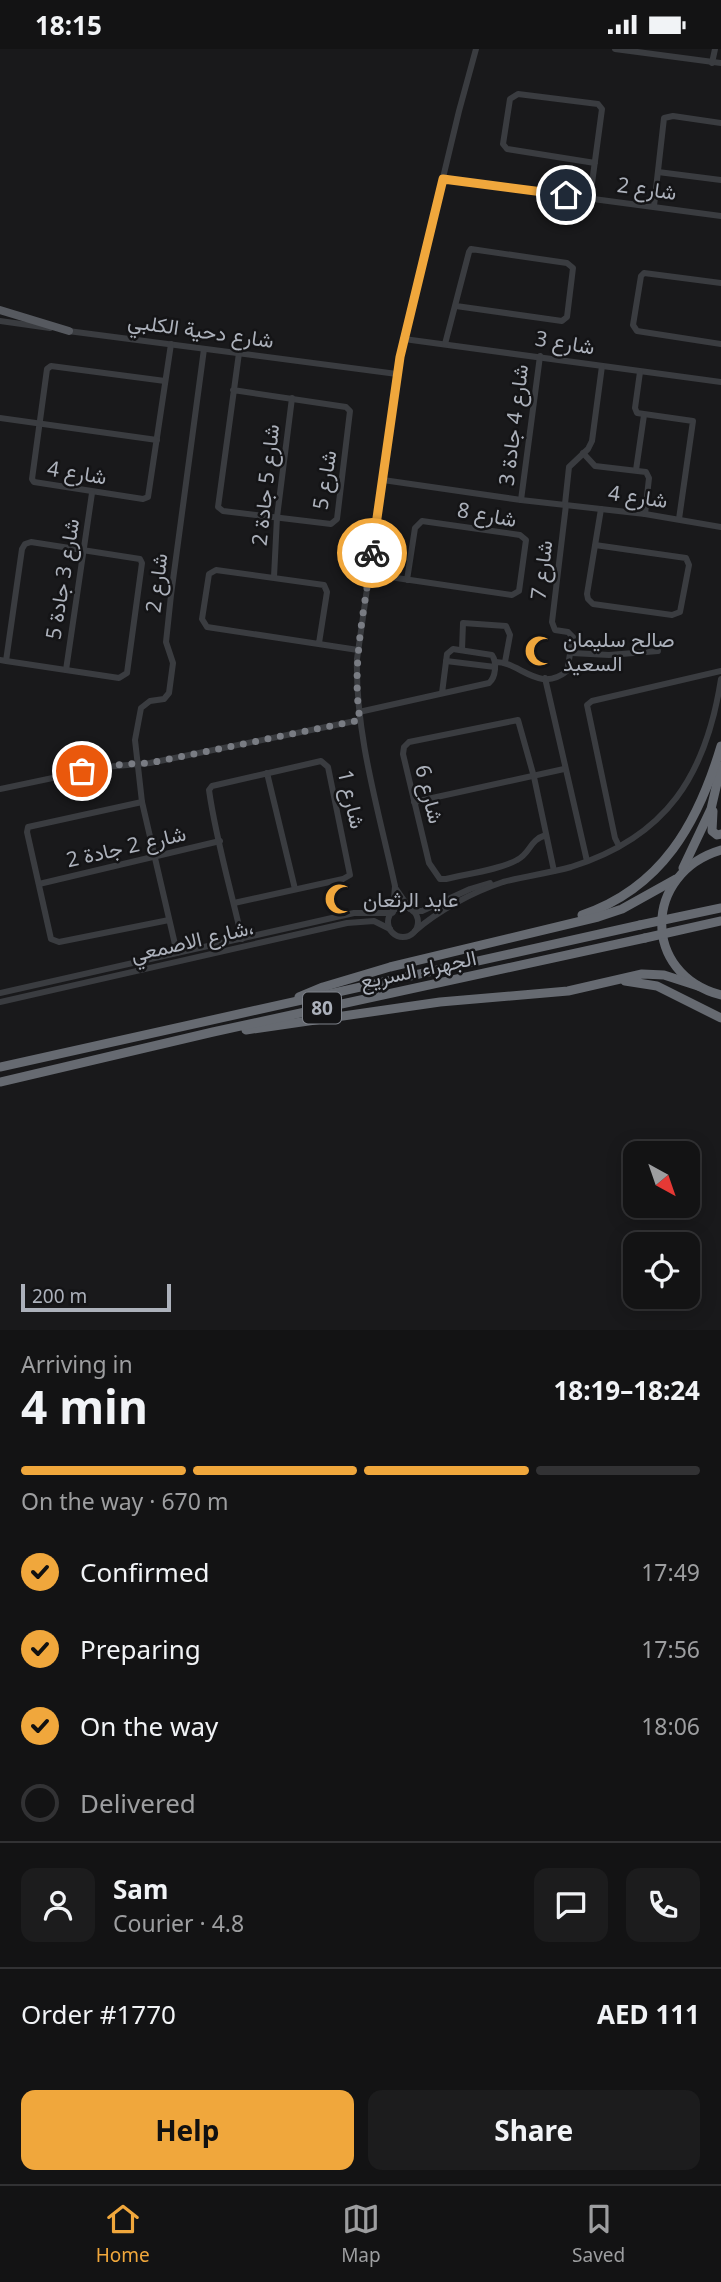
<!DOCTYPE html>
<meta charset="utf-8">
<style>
:root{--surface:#131314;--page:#1c1c1d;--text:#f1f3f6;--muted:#9d9ea0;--line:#323234;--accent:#f0a73c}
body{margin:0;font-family:"Noto Sans",Vazirmatn,sans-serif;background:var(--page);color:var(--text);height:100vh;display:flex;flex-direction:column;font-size:26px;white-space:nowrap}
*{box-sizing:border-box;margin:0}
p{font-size:23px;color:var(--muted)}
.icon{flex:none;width:38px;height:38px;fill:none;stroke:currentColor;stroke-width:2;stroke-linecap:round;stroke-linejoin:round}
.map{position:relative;height:1281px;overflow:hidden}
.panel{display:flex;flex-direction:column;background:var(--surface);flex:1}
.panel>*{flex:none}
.needle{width:46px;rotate:140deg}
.fabs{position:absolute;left:623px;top:1092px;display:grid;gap:14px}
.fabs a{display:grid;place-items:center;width:77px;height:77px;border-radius:14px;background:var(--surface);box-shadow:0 4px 18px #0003,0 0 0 2px var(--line);font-size:35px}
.scale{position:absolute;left:21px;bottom:18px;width:150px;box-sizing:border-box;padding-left:7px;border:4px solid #acb1bb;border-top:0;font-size:19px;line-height:24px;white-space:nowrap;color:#acb1bb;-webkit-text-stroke:5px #141416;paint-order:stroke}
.pin{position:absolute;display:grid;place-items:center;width:60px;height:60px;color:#fff;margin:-30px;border:4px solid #fff;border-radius:50%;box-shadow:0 2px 7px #0007}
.courier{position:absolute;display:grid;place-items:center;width:70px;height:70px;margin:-35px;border:5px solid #f0a73c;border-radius:50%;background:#fff;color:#222;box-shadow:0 2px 9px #0007}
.head em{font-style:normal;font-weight:700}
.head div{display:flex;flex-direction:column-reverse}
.head{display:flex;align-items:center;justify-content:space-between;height:119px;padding:0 21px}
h1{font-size:46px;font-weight:700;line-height:52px}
.bar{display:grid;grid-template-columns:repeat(4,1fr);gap:10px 7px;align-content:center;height:84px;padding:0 21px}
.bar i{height:9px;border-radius:5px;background:var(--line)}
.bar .on{background:var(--accent)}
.bar p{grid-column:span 4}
.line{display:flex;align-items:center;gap:18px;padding:0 21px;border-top:2px solid var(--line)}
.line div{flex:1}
.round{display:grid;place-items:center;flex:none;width:74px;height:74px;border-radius:14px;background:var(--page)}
ol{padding:0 21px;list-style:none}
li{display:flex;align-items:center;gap:21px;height:77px}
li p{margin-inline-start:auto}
li .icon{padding:7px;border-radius:50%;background:var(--accent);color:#111;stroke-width:4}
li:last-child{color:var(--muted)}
li i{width:38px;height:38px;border:4px solid var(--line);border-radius:50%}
.primary-button{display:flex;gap:14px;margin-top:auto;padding:14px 21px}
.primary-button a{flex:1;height:80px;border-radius:14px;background:var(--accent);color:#111;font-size:28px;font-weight:700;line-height:80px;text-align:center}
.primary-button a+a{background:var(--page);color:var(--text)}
.status{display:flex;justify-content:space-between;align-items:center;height:49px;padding:0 35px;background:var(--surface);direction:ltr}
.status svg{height:19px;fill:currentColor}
.dock{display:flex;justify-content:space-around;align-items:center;height:98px;border-top:2px solid var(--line);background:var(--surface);font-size:19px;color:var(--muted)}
.dock a{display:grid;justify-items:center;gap:4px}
.dock .on{color:var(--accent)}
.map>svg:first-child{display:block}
</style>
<div class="status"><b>18:15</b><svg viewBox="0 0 49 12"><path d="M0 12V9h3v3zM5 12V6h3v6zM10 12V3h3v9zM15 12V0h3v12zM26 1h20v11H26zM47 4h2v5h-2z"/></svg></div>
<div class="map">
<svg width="721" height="1281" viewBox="0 0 721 1281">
<rect width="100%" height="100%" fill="#19191b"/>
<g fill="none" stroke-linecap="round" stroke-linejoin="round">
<g stroke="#3a3c40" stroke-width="6">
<polyline points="615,0 721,14"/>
<polyline points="712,14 715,0"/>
<polyline points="658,123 721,131"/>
<polyline points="443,130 721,167"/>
<polyline points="590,149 602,60 598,55 518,45 510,50 503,95 507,100 595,114"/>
<polyline points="654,157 664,69 673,67 721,74"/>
<polyline points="721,234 644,224 641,227 633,276 637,282 721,295"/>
<polyline points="0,272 50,279"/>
<polyline points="68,282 397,325"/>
<polyline points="404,290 721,333"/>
<polyline points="445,295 469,203 471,200 567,214 573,219 567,268 562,272 456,257"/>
<polyline points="640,323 635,359 637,364 693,372 679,470"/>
<polyline points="165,332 51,317 47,320 32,430 34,433 143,450 148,448 171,295"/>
<polyline points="233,341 346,358 350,362 337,470 331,475 223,462 218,458 239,304"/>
<polyline points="0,369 157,391"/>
<polyline points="583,404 595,417 646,423 649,429 645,465"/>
<polyline points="636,421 644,366"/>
<polyline points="383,431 521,451 645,465 721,478"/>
<polyline points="521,451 540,307"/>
<polyline points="565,455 569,418 588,400 592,392 602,317"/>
<polyline points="595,496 686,509 689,516 680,563 672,566 593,555 588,550 587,545 601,460"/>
<polyline points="369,525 417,532 512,546 519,542 526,491 520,486 422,472 415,479 407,531"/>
<polyline points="274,528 277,468 292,349"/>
<polyline points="319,594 327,543 324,536 216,521 209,525 202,570 207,578 358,601"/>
<polyline points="462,601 463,574 506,577 510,586 505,613"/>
<polyline points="572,604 609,606 658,602"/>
<polyline points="0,611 6,612 119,629 127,624 142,514 140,510 31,493 25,495 22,500 6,612"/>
<polyline points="446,612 495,618"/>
<path d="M495,613C519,612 539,645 567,622L573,588L568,583L555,581L552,573L566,456"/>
<polyline points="66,621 92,444"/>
<polyline points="545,629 587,812"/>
<path d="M359,663L489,634C496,628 497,613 492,606L453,600L447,605L442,644"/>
<polyline points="267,724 295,840"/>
<polyline points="0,740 105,718 150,714 360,671"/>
<polyline points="142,753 28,778 27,783 51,890 59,893 169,871"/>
<polyline points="414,753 564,720"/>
<path d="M546,786C529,791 531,804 517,811C499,821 466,825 446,830H440L429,814L403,705L404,698L409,693L518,671L534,728L554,822"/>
<polyline points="619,797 615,789 587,656 592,652 721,622"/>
<polyline points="39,835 220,792"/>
<polyline points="396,840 410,860"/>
<path d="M234,854L343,830L350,826L328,718L321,712L212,737L209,741C216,791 231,841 242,890"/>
<circle cx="403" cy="873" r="15"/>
<polyline points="413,862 422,862 470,840 490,834"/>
<path d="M393,863L395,837C379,763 355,685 357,610L400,308L459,62L476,0"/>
<path d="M415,882C439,861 473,843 503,833C526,827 549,824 571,818C667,788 706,726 721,630"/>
<polyline points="177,904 142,753 135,691 141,659 150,652 164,650 169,644 173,614 166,593 171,546 204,300"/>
<polyline points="0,944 354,864 392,864"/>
<polyline points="0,953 347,874 374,872 390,880"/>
</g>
<polyline stroke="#56595f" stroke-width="8" points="0,261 69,282"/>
<g stroke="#666a71" stroke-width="9">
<polyline points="713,762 712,782 717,786 721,785"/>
<path d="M721,801C643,824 641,925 721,946"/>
<polyline points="683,819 711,760 721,717"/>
<path d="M582,866C662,839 698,774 721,697"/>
<polyline points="625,932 657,937 721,969"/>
<polyline points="299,948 323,938 390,918 598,868 622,860 676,830"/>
<polyline points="246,981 440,953 568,942 642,925 664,926 698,937"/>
<polyline points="0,1018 640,876"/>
<polyline points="0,1033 213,983 645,889"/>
</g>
<g stroke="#666a71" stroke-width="9">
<polyline points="640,876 721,859"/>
<polyline points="645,889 721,872"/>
</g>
</g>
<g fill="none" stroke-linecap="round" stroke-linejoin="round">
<path stroke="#797c83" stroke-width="7" stroke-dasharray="0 12.6" d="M82,722L124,715L150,714L360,671C351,615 365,559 372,504"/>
<polyline stroke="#f0a73c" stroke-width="9" points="372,504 400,308 443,130 566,146"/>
</g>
<defs>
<g id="mosque-bare" transform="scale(2.415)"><path d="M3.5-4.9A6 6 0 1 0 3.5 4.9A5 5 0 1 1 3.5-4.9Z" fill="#f0a73c" stroke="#141416" stroke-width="2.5" paint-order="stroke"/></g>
</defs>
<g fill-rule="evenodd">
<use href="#mosque-bare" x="540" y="602"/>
<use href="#mosque-bare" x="340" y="850"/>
</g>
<g text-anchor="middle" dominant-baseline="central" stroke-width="5" stroke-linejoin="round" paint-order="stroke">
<rect fill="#141416" stroke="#7e828a" stroke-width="2" x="303" y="943.5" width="38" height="31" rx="5"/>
<g font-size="19" font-weight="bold" fill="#acb1bb">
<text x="322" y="959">80</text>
</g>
<g font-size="21" fill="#acb1bb" stroke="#141416">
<text transform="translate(647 139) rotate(8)">شارع 2</text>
<text transform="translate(201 281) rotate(8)">شارع دحية الكلبي</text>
<text transform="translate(565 293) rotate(9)">شارع 3</text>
<text transform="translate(513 376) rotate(-83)">شارع 4 جادة 3</text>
<text transform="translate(77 423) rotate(9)">شارع 4</text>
<text transform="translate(324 431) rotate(-81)">شارع 5</text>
<text transform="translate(265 436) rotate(-84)">شارع 5 جادة 2</text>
<text transform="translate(638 447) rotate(8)">شارع 4</text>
<text transform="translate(487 465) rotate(10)">شارع 8</text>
<text transform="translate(541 521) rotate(-83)">شارع 7</text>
<text transform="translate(62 530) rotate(-81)">شارع 3 جادة 5</text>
<text transform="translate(156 534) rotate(-83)">شارع 2</text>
<text transform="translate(430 745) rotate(76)">شارع 6</text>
<text transform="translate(352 750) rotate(77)">شارع 1</text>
<text transform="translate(126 797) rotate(-13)">شارع 2 جادة 2</text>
<text transform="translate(192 891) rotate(-13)">شارع الاصمعي،</text>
<text transform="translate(418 920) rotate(-12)">الجهراء السريع</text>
</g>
<g font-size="21" fill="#acb1bb" stroke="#141416" text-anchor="start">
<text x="563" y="590">صالح سليمان<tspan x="563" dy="24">السعيد</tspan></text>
<text x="363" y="850">عايد الرثعان</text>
</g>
</g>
</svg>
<div class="fabs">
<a><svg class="needle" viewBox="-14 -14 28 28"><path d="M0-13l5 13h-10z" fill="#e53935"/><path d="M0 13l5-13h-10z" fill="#9d9ea0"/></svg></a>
<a><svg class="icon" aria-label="locate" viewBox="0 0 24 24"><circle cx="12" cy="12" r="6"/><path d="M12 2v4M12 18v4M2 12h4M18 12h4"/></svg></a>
</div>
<div class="scale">200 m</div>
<div class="pin" style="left:82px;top:722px;background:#ea580c"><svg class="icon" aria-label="bag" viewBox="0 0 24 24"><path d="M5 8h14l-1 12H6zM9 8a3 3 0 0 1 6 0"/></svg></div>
<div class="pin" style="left:566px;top:146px;background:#1f2937"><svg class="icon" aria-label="home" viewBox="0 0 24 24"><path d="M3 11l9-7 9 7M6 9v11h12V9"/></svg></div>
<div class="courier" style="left:372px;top:504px"><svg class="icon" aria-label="bike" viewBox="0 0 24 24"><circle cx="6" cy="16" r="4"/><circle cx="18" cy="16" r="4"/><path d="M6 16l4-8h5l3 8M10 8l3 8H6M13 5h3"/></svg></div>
</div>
<section class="panel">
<div class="head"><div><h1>4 min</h1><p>Arriving in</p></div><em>18:19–18:24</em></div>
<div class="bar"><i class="on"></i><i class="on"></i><i class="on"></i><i></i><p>On the way · 670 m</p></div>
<ol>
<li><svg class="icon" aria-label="check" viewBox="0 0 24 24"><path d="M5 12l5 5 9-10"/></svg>Confirmed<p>17:49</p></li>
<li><svg class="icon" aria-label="check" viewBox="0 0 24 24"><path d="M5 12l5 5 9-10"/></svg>Preparing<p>17:56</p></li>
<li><svg class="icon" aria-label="check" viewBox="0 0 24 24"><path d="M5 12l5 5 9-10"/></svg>On the way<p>18:06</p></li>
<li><i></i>Delivered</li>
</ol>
<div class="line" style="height:126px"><a class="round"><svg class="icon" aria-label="person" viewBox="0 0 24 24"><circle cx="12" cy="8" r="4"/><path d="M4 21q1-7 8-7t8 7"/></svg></a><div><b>Sam</b><p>Courier · 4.8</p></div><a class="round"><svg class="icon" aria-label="chat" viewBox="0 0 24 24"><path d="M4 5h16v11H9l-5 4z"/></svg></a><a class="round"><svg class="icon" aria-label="phone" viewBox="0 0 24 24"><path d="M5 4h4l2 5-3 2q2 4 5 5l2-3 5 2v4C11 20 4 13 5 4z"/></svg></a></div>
<div class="line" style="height:91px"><div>Order #1770</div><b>AED 111</b></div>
<div class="primary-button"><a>Help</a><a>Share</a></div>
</section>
<nav class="dock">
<a class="on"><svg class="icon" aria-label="home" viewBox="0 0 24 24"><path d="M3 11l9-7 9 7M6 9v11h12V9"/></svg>Home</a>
<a><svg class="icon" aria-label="map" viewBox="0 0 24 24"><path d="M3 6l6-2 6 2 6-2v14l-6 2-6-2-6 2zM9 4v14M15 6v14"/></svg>Map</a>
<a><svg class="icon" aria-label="saved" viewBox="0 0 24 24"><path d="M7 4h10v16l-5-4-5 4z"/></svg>Saved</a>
</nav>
